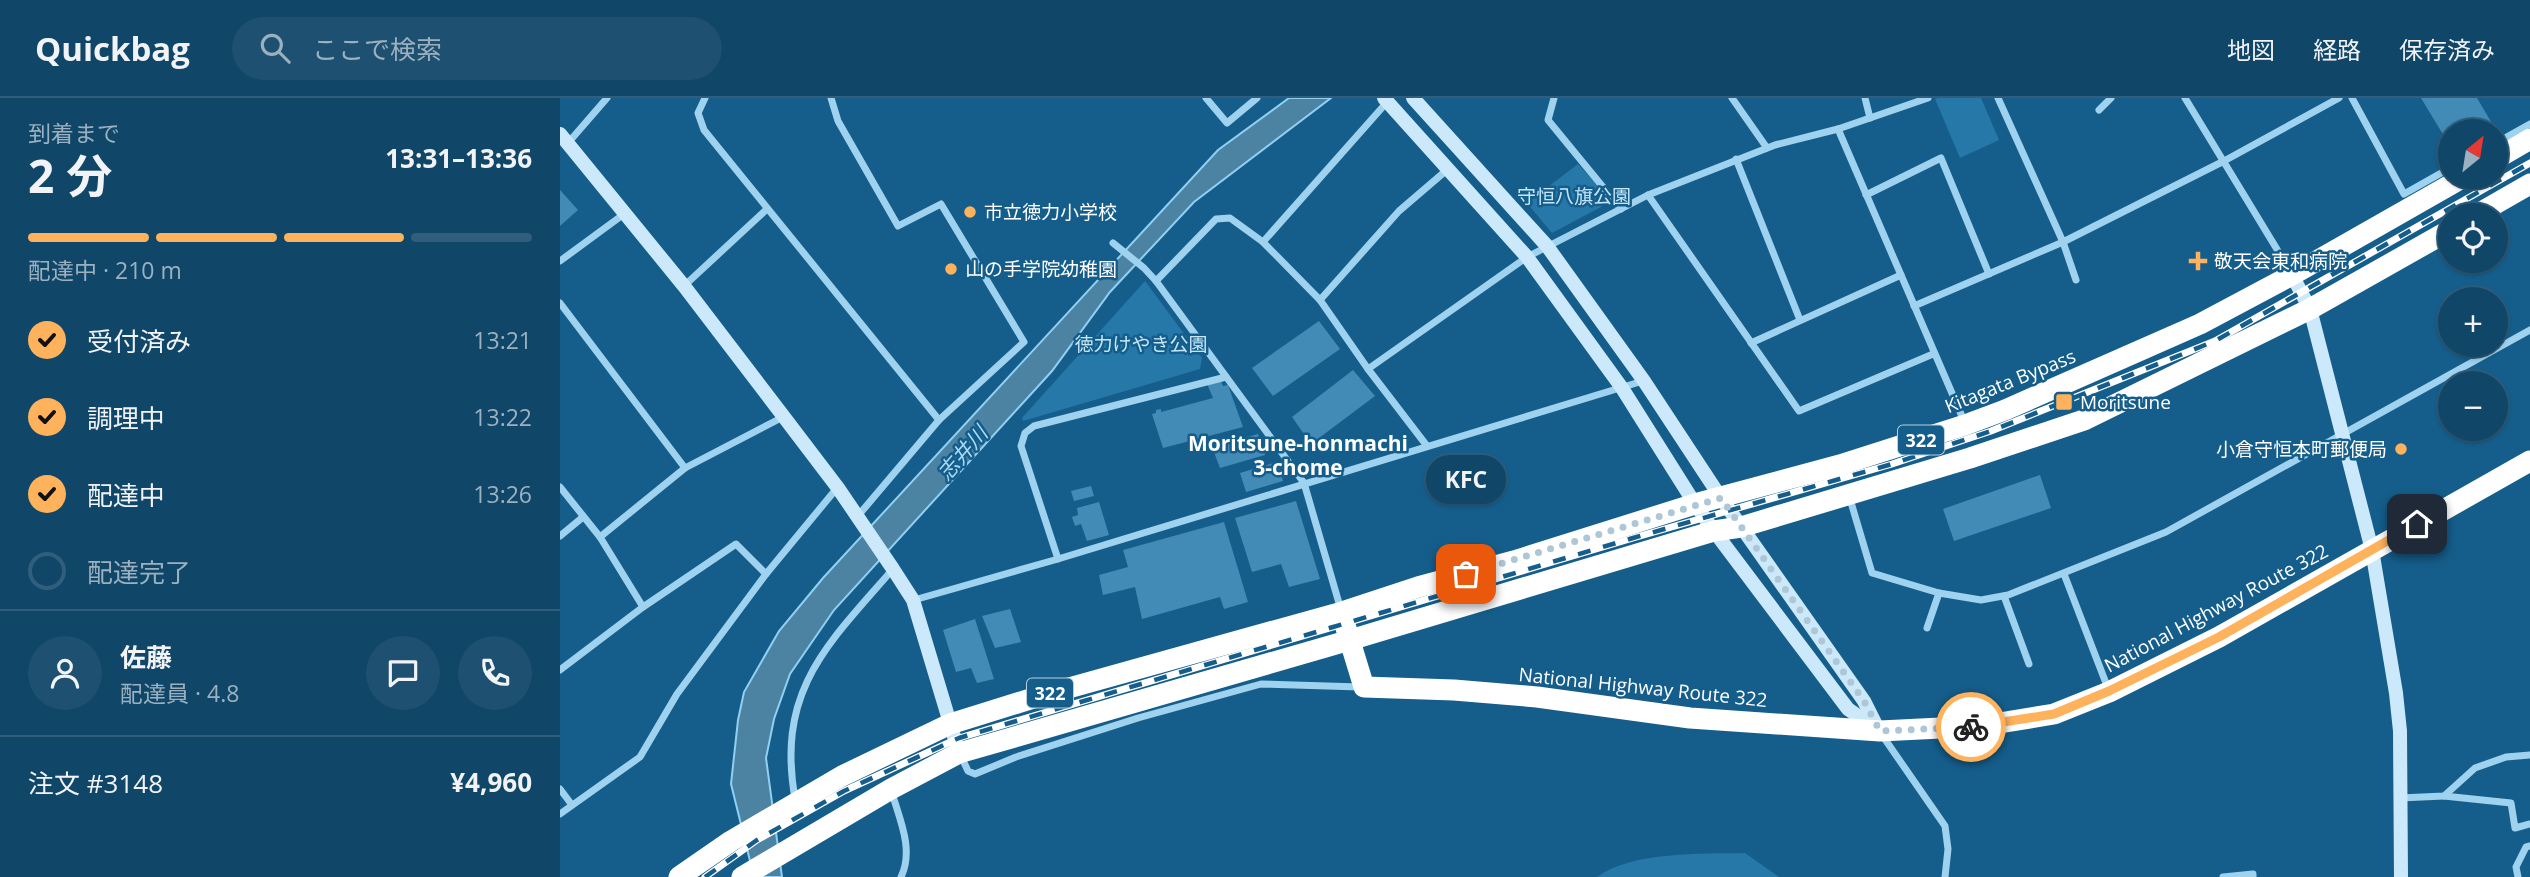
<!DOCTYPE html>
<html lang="ja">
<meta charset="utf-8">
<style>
:root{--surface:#104668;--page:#1e5071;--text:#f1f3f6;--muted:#9cb1c0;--line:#305e7c;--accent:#ffb25c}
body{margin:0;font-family:"Open Sans","Noto Sans JP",sans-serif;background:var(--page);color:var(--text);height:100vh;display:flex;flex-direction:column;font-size:26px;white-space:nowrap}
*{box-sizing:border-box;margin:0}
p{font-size:23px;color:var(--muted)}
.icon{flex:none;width:38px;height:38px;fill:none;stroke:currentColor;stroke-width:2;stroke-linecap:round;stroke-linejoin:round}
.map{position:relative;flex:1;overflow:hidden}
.panel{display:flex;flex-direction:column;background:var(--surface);width:560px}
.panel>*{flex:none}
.needle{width:46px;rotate:30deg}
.buttons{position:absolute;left:1878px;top:21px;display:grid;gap:14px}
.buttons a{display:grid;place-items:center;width:70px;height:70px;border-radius:50%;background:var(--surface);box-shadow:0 2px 5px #0004,0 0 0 2px var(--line);font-size:35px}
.pin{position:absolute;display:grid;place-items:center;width:60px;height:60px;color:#fff;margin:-30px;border-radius:14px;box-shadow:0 4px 10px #0006}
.courier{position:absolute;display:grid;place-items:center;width:70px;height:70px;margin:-35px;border:5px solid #ffb25c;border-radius:50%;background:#fff;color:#222;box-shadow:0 2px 9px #0007}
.bubble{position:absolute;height:49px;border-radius:24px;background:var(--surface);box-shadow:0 2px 5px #0004,0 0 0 2px var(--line);font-size:23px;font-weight:700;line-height:49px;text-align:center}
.head em{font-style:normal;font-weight:700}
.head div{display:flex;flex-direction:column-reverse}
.head{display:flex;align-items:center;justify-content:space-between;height:119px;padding:0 28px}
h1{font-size:46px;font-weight:700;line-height:52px}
.bar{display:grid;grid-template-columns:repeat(4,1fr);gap:10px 7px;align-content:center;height:84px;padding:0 28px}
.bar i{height:9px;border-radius:5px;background:var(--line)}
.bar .selected{background:var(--accent)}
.bar p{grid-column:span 4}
.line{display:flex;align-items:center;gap:18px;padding:0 28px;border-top:2px solid var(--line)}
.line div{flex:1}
.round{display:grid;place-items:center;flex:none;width:74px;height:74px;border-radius:37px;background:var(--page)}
ol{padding:0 28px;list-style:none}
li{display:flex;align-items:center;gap:21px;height:77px}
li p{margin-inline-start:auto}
li .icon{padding:7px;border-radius:50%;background:var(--accent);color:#111;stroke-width:4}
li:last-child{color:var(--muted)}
li i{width:38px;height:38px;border:4px solid var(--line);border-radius:50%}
header{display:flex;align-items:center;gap:42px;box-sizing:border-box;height:98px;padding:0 35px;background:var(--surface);border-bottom:2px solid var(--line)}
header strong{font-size:33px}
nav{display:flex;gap:38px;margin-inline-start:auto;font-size:24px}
.search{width:490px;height:63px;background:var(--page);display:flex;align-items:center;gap:18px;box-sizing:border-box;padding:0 24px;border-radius:38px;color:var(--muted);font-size:26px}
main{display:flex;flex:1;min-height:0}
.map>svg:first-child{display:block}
</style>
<header>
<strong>Quickbag</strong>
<div class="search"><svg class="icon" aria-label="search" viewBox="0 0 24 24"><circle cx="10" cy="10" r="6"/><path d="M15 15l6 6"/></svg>ここで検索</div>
<nav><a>地図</a><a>経路</a><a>保存済み</a></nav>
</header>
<main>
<section class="panel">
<div class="head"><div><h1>2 分</h1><p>到着まで</p></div><em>13:31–13:36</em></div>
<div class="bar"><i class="selected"></i><i class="selected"></i><i class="selected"></i><i></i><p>配達中 · 210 m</p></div>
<ol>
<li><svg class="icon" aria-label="check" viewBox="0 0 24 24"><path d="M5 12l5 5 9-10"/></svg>受付済み<p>13:21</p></li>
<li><svg class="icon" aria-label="check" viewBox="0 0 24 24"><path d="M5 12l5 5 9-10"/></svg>調理中<p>13:22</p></li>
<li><svg class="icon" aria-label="check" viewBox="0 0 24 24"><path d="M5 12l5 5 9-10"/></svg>配達中<p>13:26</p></li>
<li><i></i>配達完了</li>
</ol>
<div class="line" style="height:126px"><a class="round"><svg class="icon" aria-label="person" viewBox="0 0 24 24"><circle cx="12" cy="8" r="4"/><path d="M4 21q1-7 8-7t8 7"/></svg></a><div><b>佐藤</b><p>配達員 · 4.8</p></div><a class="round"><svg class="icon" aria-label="chat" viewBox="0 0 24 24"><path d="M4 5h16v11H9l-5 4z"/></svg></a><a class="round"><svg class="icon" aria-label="phone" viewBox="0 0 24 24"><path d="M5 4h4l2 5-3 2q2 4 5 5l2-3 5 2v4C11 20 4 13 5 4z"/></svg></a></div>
<div class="line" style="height:91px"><div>注文 #3148</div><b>¥4,960</b></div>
</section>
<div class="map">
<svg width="1970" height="779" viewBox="0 0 1970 779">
<rect width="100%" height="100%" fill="#155e8b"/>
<g fill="#2578a8">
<polygon points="1378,0 1421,0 1439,42 1400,60 1375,1"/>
<polygon points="1018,66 1046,97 1041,109 992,135 967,105"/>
<polygon points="585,183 642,260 640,271 463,323 462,320"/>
<path d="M1185,755L1219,779H1037C1072,753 1143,756 1185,755Z"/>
</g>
<polygon fill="#4d83a2" stroke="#90d0f2" stroke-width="2" points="729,0 771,0 634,104 550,194 492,273 274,512 230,576 214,621 206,660 222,779 194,779 171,686 178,622 184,594 219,533 263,480 658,52"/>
<g fill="#428bb6">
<polygon points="1861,0 1917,0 1936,32 1890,33 1890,48"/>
<polygon points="0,92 18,112 0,128"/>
<polygon points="759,223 780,251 713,298 692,270"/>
<polygon points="793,272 815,298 751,346 732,319"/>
<polygon points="661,283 663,288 668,287 683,329 603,350 592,316 596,315 596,312 601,311 601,314 653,300 647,286"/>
<polygon points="698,336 705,357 660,370 652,349"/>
<polygon points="717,364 723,383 686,394 680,375"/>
<polygon points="1480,377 1491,410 1394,443 1383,411"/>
<polygon points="531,388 534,398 514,403 511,393"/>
<polygon points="736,403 760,481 729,489 721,466 692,474 675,420"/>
<polygon points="539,404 549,437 527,443 521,426 515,428 512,419 518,417 517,410"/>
<polygon points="664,424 688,504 664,511 660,499 582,521 575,489 543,497 539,477 568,469 563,452"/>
<polygon points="450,511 461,544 435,550 422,518"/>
<polygon points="415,521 434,581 417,585 411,570 396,574 383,532"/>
</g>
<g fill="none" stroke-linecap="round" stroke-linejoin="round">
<g stroke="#9ed2ef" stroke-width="7">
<polyline points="145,0 138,15 144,32 379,322"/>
<polyline points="271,0 278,23 338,128 381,106 464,244 379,322 297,419"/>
<polyline points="646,0 667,25 697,0"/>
<polyline points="994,0 988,22 1061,111"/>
<polyline points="1172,0 1207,50"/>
<polyline points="1305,0 1310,20"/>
<polyline points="1438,0 1503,144 1516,182"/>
<polyline points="1625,0 1732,176"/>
<polyline points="1792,0 1844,96 1890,70"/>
<polyline points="1539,12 1551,0"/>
<polyline points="1278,31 1404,323"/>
<polyline points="8,45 47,0"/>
<polyline points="1936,45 1970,26"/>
<polyline points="1176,61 1240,222"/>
<polyline points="1088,97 1239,313 1373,256"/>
<polyline points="1306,97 1381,60 1429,176"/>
<polyline points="703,144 828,3"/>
<polyline points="553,145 584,170 596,183 744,385 781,512"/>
<polyline points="0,163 64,116"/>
<polyline points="596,183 656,121 670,120 703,144 760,202 808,271 867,348"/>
<polyline points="124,188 207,111"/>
<polyline points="760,202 839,113 888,71"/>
<polyline points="0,205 125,370"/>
<polyline points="1354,208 1503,144 1664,63 1779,0"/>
<polyline points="1191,245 1341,177"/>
<polyline points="808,271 967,159 1088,97 1215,47 1278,31 1368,0"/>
<polyline points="0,389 40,439 83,509"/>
<polyline points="1290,401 1312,475 1379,495 1421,502 1448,497 1606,434 1970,232"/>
<polyline points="0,438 23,419"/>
<polyline points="40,439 125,370 223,319"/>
<polyline points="498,461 461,348 465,335 474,328 666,279"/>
<polyline points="1504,476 1549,593"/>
<polyline points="1444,498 1469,566"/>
<polyline points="354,502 498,461 1083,283"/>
<polyline points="1367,530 1379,495"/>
<polyline points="0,572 83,509 176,446 206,476"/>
<polyline points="1322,637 1385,728 1388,751 1385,779"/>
<polyline points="400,656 408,673 415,676 456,659 578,620 701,586 800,589"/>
<polyline points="0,691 12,707"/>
<path d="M332,695C340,722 354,752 341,779"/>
<polyline points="1884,698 1951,705 1955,730 1970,726"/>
<polyline points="1840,700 1884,698 1915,670 1946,659 1970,657"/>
<path d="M235,701C216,592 267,547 333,471"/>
<polyline points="0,716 80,659 117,596 206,476 277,390"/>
<polyline points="1663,779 1693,776 1693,779"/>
<polyline points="1958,779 1956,769 1966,749 1970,748"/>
</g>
<g stroke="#cbe9fb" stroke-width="14">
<polyline points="824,0 967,159 1062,290 1135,406 1154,433 1288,611 1319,633"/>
<polyline points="853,0 987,148 1084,283 1161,400 1304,603 1317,629"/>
<polyline points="0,36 124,188 224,319 278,390 333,471 353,502 399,655"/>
<polyline points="1732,177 1750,211 1812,452 1836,595 1840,633 1841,779"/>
</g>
<g stroke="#fff" stroke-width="21">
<polyline points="1936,61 1970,41"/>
<polyline points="1916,117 1970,86"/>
<polyline points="786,530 804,589 894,592 977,599 1130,620 1320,633 1421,628 1494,616 1549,594 1659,539 1970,363"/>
<polyline points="119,779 171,743 282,678 390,626 480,598 782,514 858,489 954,463 1135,406 1280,367 1405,327 1445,312 1640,226 1732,177 1904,79"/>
<polyline points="182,779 331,691 399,655 790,542 1154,433 1181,429 1410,360 1524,322 1750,211 1890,132"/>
</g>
<g stroke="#fff" stroke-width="7">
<polyline id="rail" points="145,779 197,742 284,693 399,640 1073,440 1332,366 1431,333 1655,243 1970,65"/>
</g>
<use href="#rail" stroke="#155e8b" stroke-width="4.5" stroke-dasharray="13" stroke-linecap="butt"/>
</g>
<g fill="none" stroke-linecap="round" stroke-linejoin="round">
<polyline stroke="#adc7d6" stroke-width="7" stroke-dasharray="0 12.6" points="906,476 1161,400 1304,603 1320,633 1411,629"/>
<polyline stroke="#ffb25c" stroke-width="9" points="1411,629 1494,616 1549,593 1659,539 1857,426"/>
</g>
<g fill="#ffb25c" stroke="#155e8b" stroke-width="2.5">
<circle cx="410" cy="114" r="7"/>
<path d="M1634.5 152.5h7v7h7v7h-7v7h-7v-7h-7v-7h7z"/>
<circle cx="391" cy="171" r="7"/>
<rect x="1495" y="295" width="18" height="18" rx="3.5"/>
<circle cx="1841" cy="351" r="7"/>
</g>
<g text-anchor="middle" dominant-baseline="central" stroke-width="5" stroke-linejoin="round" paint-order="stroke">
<g fill="#155e8b" stroke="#b9cfdc" stroke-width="2">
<rect x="1338" y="327.5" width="46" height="29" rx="5"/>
<rect x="467" y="580.5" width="46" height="29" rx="5"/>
</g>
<g font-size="18" font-weight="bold" fill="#fff">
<text x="1361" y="342">322</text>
<text x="490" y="595">322</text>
</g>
<g font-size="19" fill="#c4e7fb" stroke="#155e8b">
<text x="1014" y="98">守恒八旗公園</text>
<text x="581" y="246">徳力けやき公園</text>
</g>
<g font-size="19" fill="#fff" stroke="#155e8b" text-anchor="start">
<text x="424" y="114">市立徳力小学校</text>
<text x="1654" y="163">敬天会東和病院</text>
<text x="405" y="171">山の手学院幼稚園</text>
<text x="1520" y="304">Moritsune</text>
<text x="1827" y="351" text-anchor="end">小倉守恒本町郵便局</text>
</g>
<g font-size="19" fill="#fff" stroke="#155e8b">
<text transform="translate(1450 283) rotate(-22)">Kitagata Bypass</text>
<text transform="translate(1656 510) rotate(-28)">National Highway Route 322</text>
<text transform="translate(1083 589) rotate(6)">National Highway Route 322</text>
</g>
<g font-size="21" font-weight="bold" fill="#fff" stroke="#155e8b">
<text x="738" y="345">Moritsune-honmachi<tspan x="738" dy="24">3-chome</tspan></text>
</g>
<g font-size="21" font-style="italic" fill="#a9dbf7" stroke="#155e8b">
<text transform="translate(402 355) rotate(-49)">志井川</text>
</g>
</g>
</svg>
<div class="buttons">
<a><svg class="needle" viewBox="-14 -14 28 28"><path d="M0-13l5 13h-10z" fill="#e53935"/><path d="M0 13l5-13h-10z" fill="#9cb1c0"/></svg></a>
<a><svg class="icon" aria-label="locate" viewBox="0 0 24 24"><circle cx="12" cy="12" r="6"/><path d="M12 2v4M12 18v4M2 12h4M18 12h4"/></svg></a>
<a>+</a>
<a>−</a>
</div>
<div class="pin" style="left:906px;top:476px;background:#ea580c"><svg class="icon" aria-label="bag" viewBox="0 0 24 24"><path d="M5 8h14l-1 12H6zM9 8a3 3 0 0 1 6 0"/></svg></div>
<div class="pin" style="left:1857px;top:426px;background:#1f2937"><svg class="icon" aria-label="home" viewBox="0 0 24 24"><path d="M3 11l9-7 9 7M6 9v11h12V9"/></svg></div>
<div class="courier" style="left:1411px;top:629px"><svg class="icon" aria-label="bike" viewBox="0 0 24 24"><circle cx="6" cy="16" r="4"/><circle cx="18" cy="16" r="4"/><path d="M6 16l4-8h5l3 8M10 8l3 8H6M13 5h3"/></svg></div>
<div class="bubble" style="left:866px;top:357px;width:80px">KFC</div>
</div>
</main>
